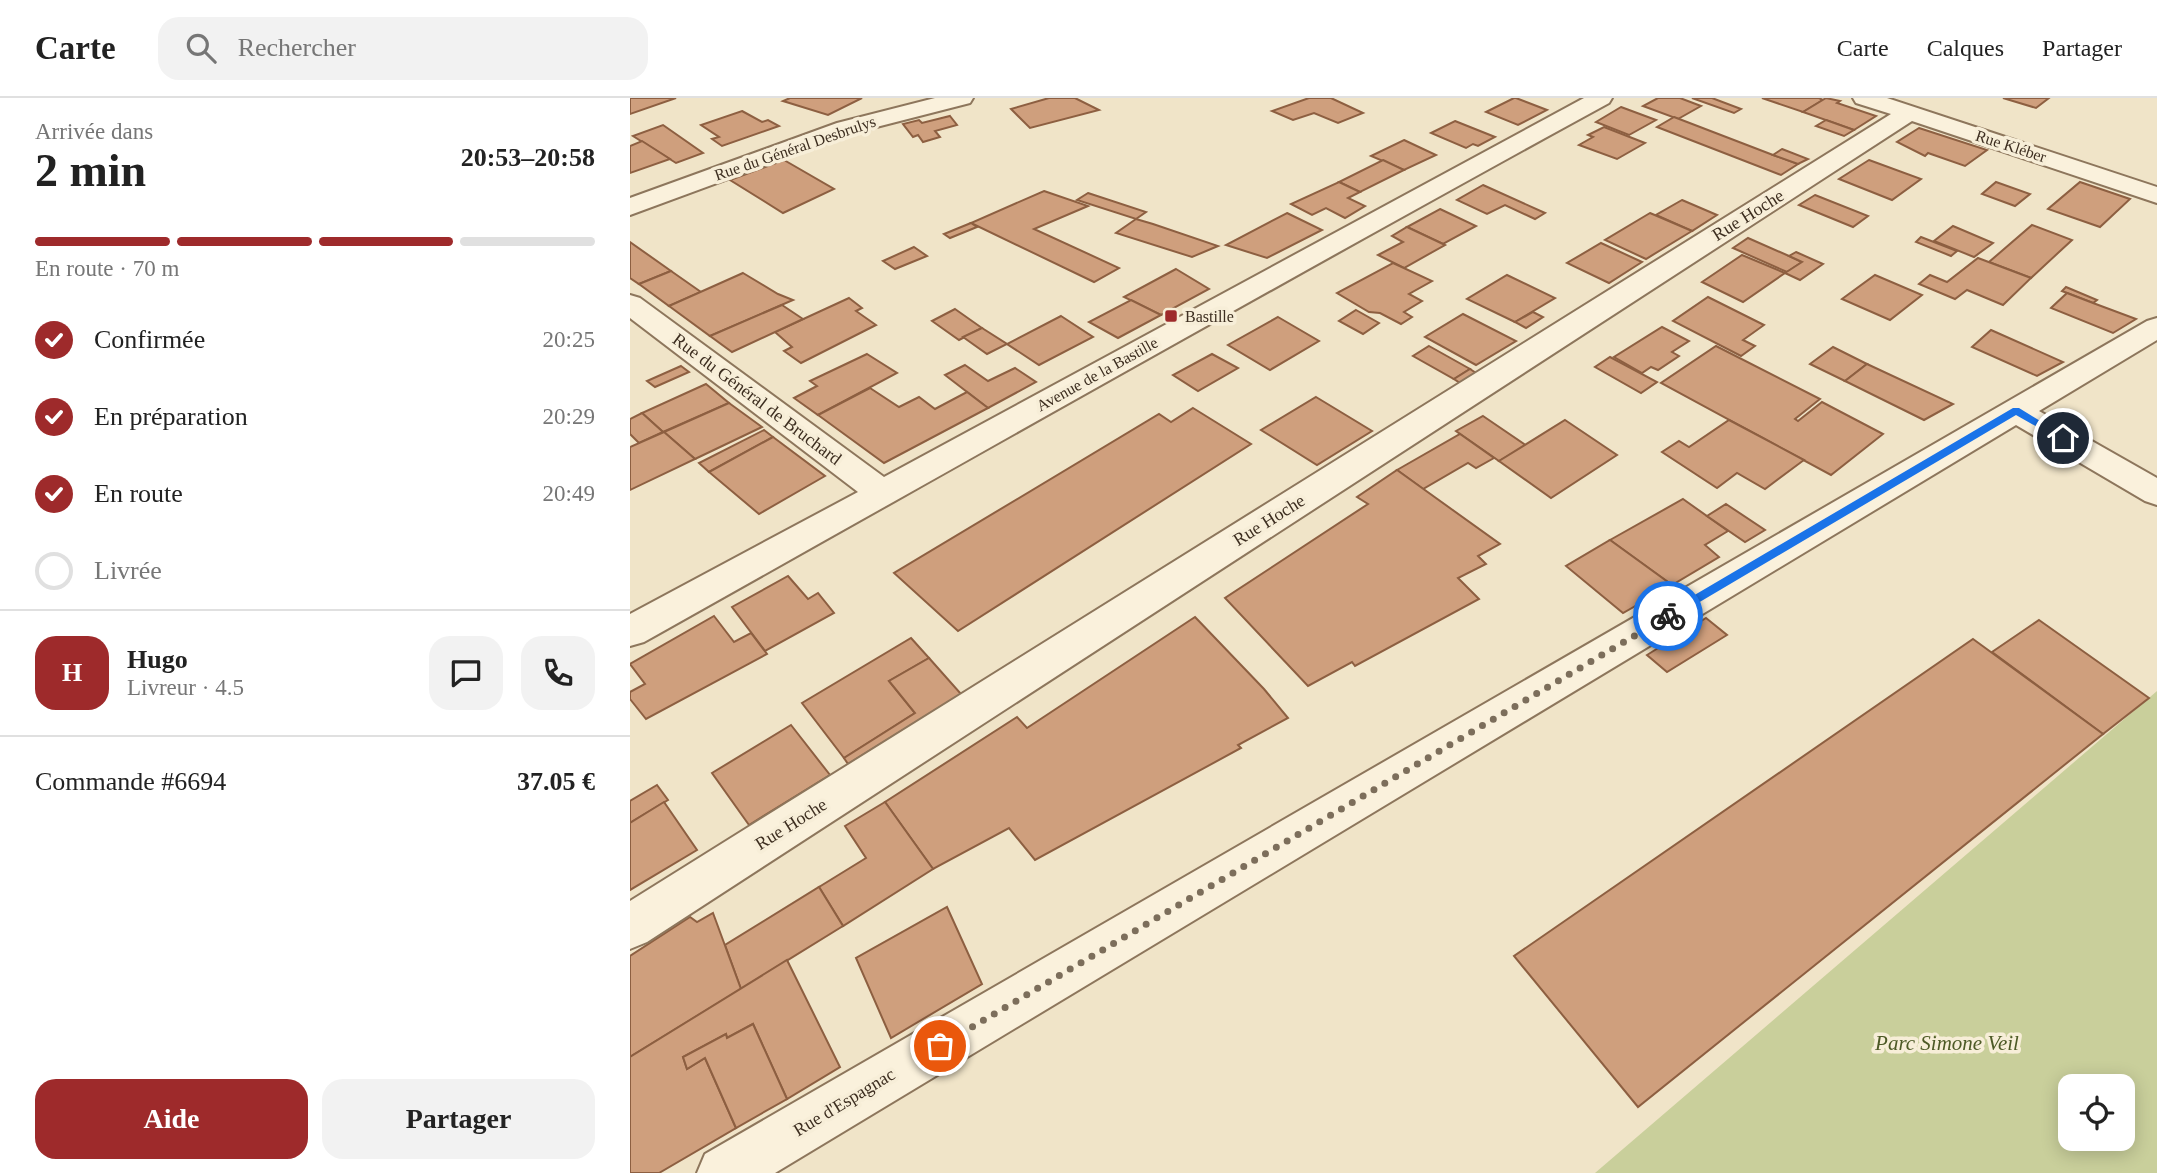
<!DOCTYPE html>
<html lang="fr">
<meta charset="utf-8">
<style>
:root{--surface:#fff;--page:#f2f2f2;--text:#222;--muted:#767676;--line:#e0e0e0;--accent:#9e2a2b}
body{margin:0;font-family:Georgia,serif;background:var(--page);color:var(--text);height:100vh;display:flex;flex-direction:column;font-size:26px;white-space:nowrap}
*{box-sizing:border-box;margin:0}
p{font-size:23px;color:var(--muted)}
.icon{flex:none;width:38px;height:38px;fill:none;stroke:currentColor;stroke-width:2;stroke-linecap:round;stroke-linejoin:round}
.map{position:relative;flex:1;overflow:hidden}
.drawer{display:flex;flex-direction:column;background:var(--surface);width:630px}
.drawer>*{flex:none}
.fabs{position:absolute;left:1428px;top:976px;display:grid;gap:14px}
.fabs a{display:grid;place-items:center;width:77px;height:77px;border-radius:14px;background:var(--surface);box-shadow:0 4px 18px #0003;font-size:35px}
.pin{position:absolute;display:grid;place-items:center;width:60px;height:60px;color:#fff;margin:-30px;border:4px solid #fff;border-radius:50%;box-shadow:0 2px 7px #0007}
.courier{position:absolute;display:grid;place-items:center;width:70px;height:70px;margin:-35px;border:5px solid #1a73e8;border-radius:50%;background:#fff;color:#222;box-shadow:0 2px 9px #0007}
.headline em{font-style:normal;font-weight:600}
.headline div{display:flex;flex-direction:column-reverse}
.headline{display:flex;align-items:center;justify-content:space-between;height:119px;padding:0 35px}
h1{font-size:46px;font-weight:600;line-height:52px}
.bar{display:grid;grid-template-columns:repeat(4,1fr);gap:10px 7px;align-content:center;height:84px;padding:0 35px}
.bar i{height:9px;border-radius:5px;background:var(--line)}
.bar .active{background:var(--accent)}
.bar p{grid-column:span 4}
.line{display:flex;align-items:center;gap:18px;padding:0 35px;border-top:2px solid var(--line)}
.line div{flex:1}
.round{display:grid;place-items:center;flex:none;width:74px;height:74px;border-radius:21px;background:var(--page)}
ol{padding:0 35px;list-style:none}
li{display:flex;align-items:center;gap:21px;height:77px}
li p{margin-inline-start:auto}
li .icon{padding:7px;border-radius:50%;background:var(--accent);color:#fff;stroke-width:4}
li:last-child{color:var(--muted)}
li i{width:38px;height:38px;border:4px solid var(--line);border-radius:50%}
.action{display:flex;gap:14px;margin-top:auto;padding:14px 35px}
.action a{flex:1;height:80px;border-radius:21px;background:var(--accent);color:#fff;font-size:28px;font-weight:600;line-height:80px;text-align:center}
.action a+a{background:var(--page);color:var(--text)}
header{display:flex;align-items:center;gap:42px;box-sizing:border-box;height:98px;padding:0 35px;background:var(--surface);border-bottom:2px solid var(--line)}
header strong{font-size:33px}
nav{display:flex;gap:38px;margin-inline-start:auto;font-size:24px}
.search{width:490px;height:63px;background:var(--page);display:flex;align-items:center;gap:18px;box-sizing:border-box;padding:0 24px;border-radius:21px;color:var(--muted);font-size:26px}
main{display:flex;flex:1;min-height:0}
.map>svg:first-child{display:block}
</style>
<header>
<strong>Carte</strong>
<div class="search"><svg class="icon" aria-label="search" viewBox="0 0 24 24"><circle cx="10" cy="10" r="6"/><path d="M15 15l6 6"/></svg>Rechercher</div>
<nav><a>Carte</a><a>Calques</a><a>Partager</a></nav>
</header>
<main>
<section class="drawer">
<div class="headline"><div><h1>2 min</h1><p>Arrivée dans</p></div><em>20:53–20:58</em></div>
<div class="bar"><i class="active"></i><i class="active"></i><i class="active"></i><i></i><p>En route · 70 m</p></div>
<ol>
<li><svg class="icon" aria-label="check" viewBox="0 0 24 24"><path d="M5 12l5 5 9-10"/></svg>Confirmée<p>20:25</p></li>
<li><svg class="icon" aria-label="check" viewBox="0 0 24 24"><path d="M5 12l5 5 9-10"/></svg>En préparation<p>20:29</p></li>
<li><svg class="icon" aria-label="check" viewBox="0 0 24 24"><path d="M5 12l5 5 9-10"/></svg>En route<p>20:49</p></li>
<li><i></i>Livrée</li>
</ol>
<div class="line" style="height:126px"><b class="round" style="background:var(--accent);color:#fff">H</b><div><b>Hugo</b><p>Livreur · 4.5</p></div><a class="round"><svg class="icon" aria-label="chat" viewBox="0 0 24 24"><path d="M4 5h16v11H9l-5 4z"/></svg></a><a class="round"><svg class="icon" aria-label="phone" viewBox="0 0 24 24"><path d="M5 4h4l2 5-3 2q2 4 5 5l2-3 5 2v4C11 20 4 13 5 4z"/></svg></a></div>
<div class="line" style="height:91px"><div>Commande #6694</div><b>37.05 €</b></div>
<div class="action"><a>Aide</a><a>Partager</a></div>
</section>
<div class="map">
<svg width="1527" height="1075" viewBox="0 0 1527 1075">
<rect width="100%" height="100%" fill="#f0e4c8"/>
<path fill="#c9cf9b" fill-rule="evenodd" d="M1527,593V1075H965ZM1440,989H1493V1041H1440Z"/>
<g fill="#cf9f7d" stroke="#8d5f41" stroke-width="2">
<polygon points="0,0 46,0 0,16"/>
<polygon points="160,0 232,0 198,17 153,3"/>
<polygon points="445,0 469,12 400,30 381,11 419,0"/>
<polygon points="679,0 701,0 733,15 708,25 684,15 663,22 642,13"/>
<polygon points="884,0 886,0 917,12 888,27 856,14"/>
<polygon points="1028,0 1050,0 1071,8 1048,21 1013,8"/>
<polygon points="1062,0 1082,0 1111,11 1104,15"/>
<polygon points="1132,0 1189,0 1193,2 1173,14"/>
<polygon points="1196,0 1210,3 1207,5 1246,18 1224,32 1173,14"/>
<polygon points="1373,0 1419,0 1406,10"/>
<polygon points="991,9 1026,22 999,37 966,24"/>
<polygon points="112,13 132,24 138,22 149,28 92,48 82,41 89,39 71,27"/>
<polygon points="320,18 327,27 305,33 310,39 293,44 288,37 283,39 273,26 289,22 292,25"/>
<polygon points="1044,19 1143,57 1168,66 1151,77 1027,29"/>
<polygon points="1196,22 1224,32 1214,38 1186,28"/>
<polygon points="825,23 865,39 848,48 843,46 836,50 801,35"/>
<polygon points="33,27 73,55 46,65 3,38"/>
<polygon points="974,29 1015,45 987,61 949,47 963,39 958,37"/>
<polygon points="1289,30 1357,52 1335,68 1298,55 1295,58 1267,44"/>
<polygon points="774,42 806,57 774,72 741,58"/>
<polygon points="12,43 40,61 0,75 0,48"/>
<polygon points="1152,51 1178,61 1168,66 1143,57"/>
<polygon points="154,62 204,91 153,115 100,82"/>
<polygon points="753,62 774,72 730,94 709,84"/>
<polygon points="1239,62 1291,81 1262,102 1209,81"/>
<polygon points="709,84 730,94 718,100 735,108 715,120 696,110 682,117 661,106"/>
<polygon points="1366,84 1400,96 1385,108 1352,96"/>
<polygon points="1450,84 1500,101 1470,129 1418,111"/>
<polygon points="853,87 915,115 905,121 875,107 857,116 827,102"/>
<polygon points="414,93 458,108 404,131 489,170 464,184 341,125"/>
<polygon points="458,95 516,114 506,121 447,102"/>
<polygon points="1185,97 1238,118 1223,129 1169,107"/>
<polygon points="1052,102 1087,117 1062,133 1026,117"/>
<polygon points="810,111 846,128 813,146 777,129"/>
<polygon points="657,115 692,132 637,160 596,147"/>
<polygon points="1020,115 1062,133 1016,161 975,142"/>
<polygon points="506,121 523,126 588,148 562,159 486,135"/>
<polygon points="341,125 347,129 320,140 314,136"/>
<polygon points="1402,127 1442,142 1401,180 1359,164"/>
<polygon points="1323,128 1363,145 1344,159 1304,143"/>
<polygon points="777,129 813,146 815,147 774,170 748,157 773,144 762,138"/>
<polygon points="1291,139 1327,153 1321,158 1286,144"/>
<polygon points="1118,140 1159,158 1172,164 1157,174 1103,150"/>
<polygon points="0,144 41,173 9,186 0,180"/>
<polygon points="971,145 1012,164 979,185 937,165"/>
<polygon points="284,149 297,158 265,171 253,163"/>
<polygon points="1166,154 1193,166 1170,182 1155,175 1172,164 1159,158"/>
<polygon points="1112,157 1155,175 1113,204 1072,184"/>
<polygon points="1348,160 1401,180 1373,207 1337,192 1325,201 1289,186 1300,177 1317,184"/>
<polygon points="763,165 802,183 779,196 792,203 774,214 782,219 771,226 750,215 739,214 707,195"/>
<polygon points="546,171 579,191 531,217 494,199"/>
<polygon points="41,173 71,194 39,208 9,186"/>
<polygon points="113,175 148,196 163,202 80,238 39,208"/>
<polygon points="877,177 925,200 885,224 837,201"/>
<polygon points="1245,177 1292,197 1260,222 1212,201"/>
<polygon points="1436,189 1467,202 1463,205 1432,193"/>
<polygon points="1437,195 1463,205 1506,221 1483,235 1421,210"/>
<polygon points="1078,199 1134,227 1113,242 1125,248 1111,258 1043,223"/>
<polygon points="219,200 232,210 226,213 246,227 171,265 154,253 162,249 145,234"/>
<polygon points="501,202 531,217 488,240 459,224"/>
<polygon points="152,207 173,221 102,254 80,238"/>
<polygon points="325,211 352,230 329,242 302,223"/>
<polygon points="726,212 749,225 733,236 709,223"/>
<polygon points="903,214 913,219 896,230 885,224"/>
<polygon points="833,216 886,243 846,267 795,239"/>
<polygon points="431,218 463,239 409,267 377,246"/>
<polygon points="648,219 689,243 640,272 598,247"/>
<polygon points="1032,229 1059,243 1042,254 1049,258 1028,272 1021,269 1012,275 984,259"/>
<polygon points="352,230 377,246 357,256 333,239"/>
<polygon points="1361,232 1433,264 1407,278 1342,249"/>
<polygon points="799,248 840,271 824,281 783,258"/>
<polygon points="1086,248 1190,301 1165,321 1168,323 1192,304 1253,336 1201,377 1031,285"/>
<polygon points="1203,249 1237,266 1215,283 1180,266"/>
<polygon points="237,256 267,275 188,317 164,300 187,288 180,283"/>
<polygon points="582,256 608,270 568,293 543,277"/>
<polygon points="980,259 1027,284 1011,295 965,269"/>
<polygon points="1237,266 1323,306 1294,322 1215,283"/>
<polygon points="335,267 358,283 385,270 406,284 358,310 315,277"/>
<polygon points="51,268 59,274 25,289 17,283"/>
<polygon points="840,271 846,275 830,285 824,281"/>
<polygon points="76,286 99,305 33,334 12,315"/>
<polygon points="240,290 269,309 289,299 305,311 337,294 358,310 254,365 188,317"/>
<polygon points="686,299 742,333 687,367 631,332"/>
<polygon points="99,305 132,329 65,361 34,334"/>
<polygon points="563,310 621,346 328,533 264,475 529,316 541,324"/>
<polygon points="12,315 33,334 9,345 0,336 0,321"/>
<polygon points="853,318 894,346 895,348 869,363 826,333"/>
<polygon points="935,322 987,357 921,400 869,363"/>
<polygon points="1099,322 1133,340 1174,362 1135,391 1107,375 1087,390 1032,354 1049,343 1059,349"/>
<polygon points="134,332 143,339 79,374 69,365"/>
<polygon points="34,334 65,361 0,392 0,349"/>
<polygon points="830,336 864,360 846,370 838,365 793,391 767,372"/>
<polygon points="143,339 195,378 129,416 79,374"/>
<polygon points="767,372 870,446 848,458 856,466 828,480 849,501 725,568 722,564 678,588 595,500 738,406 727,399"/>
<polygon points="1053,401 1098,433 1075,447 1089,459 1042,487 980,442"/>
<polygon points="1096,406 1135,432 1115,444 1077,418"/>
<polygon points="980,442 1042,487 993,515 936,468"/>
<polygon points="158,478 178,501 188,495 204,515 135,553 102,509"/>
<polygon points="84,518 104,544 121,535 137,556 16,621 0,601 0,594 15,586 0,566"/>
<polygon points="565,519 634,591 658,620 608,647 611,650 405,762 379,730 303,771 255,704 387,619 397,630"/>
<polygon points="1076,520 1097,537 1037,574 1017,557"/>
<polygon points="1409,522 1519,600 1473,636 1362,554"/>
<polygon points="281,540 299,560 259,583 285,615 214,660 172,605"/>
<polygon points="1343,541 1473,636 1008,1009 884,858"/>
<polygon points="299,560 331,596 218,666 214,660 285,615 259,583"/>
<polygon points="161,627 200,677 119,727 82,675"/>
<polygon points="27,687 38,702 0,725 0,703"/>
<polygon points="34,704 67,752 0,792 0,725"/>
<polygon points="255,704 303,771 213,828 189,789 236,760 215,728"/>
<polygon points="189,789 213,828 111,891 95,847"/>
<polygon points="317,809 352,886 261,940 226,860"/>
<polygon points="83,815 111,891 0,959 0,858 60,819 67,824"/>
<polygon points="157,862 210,969 157,1001 123,926 97,940 96,936 53,959 57,971 75,960 106,1030 29,1075 0,1075 0,959"/>
<polygon points="123,926 157,1001 106,1030 75,960 57,971 53,959 96,936 97,940"/>
</g>
<g fill="none" stroke-linecap="round" stroke-linejoin="round">
<g stroke="#8d765c" stroke-width="4">
<g id="minor">
<polygon points="305,0 343,0 340,5 223,35 0,117 0,100 207,25"/>
<path d="M954,0H982L979,5C655,182 335,364 14,544L0,548V516L228,394L0,220V197L10,200L254,379Z"/>
<polygon points="1223,0 1257,0 1527,89 1527,105 1282,23 17,844 0,851 0,803 1261,16 1226,5"/>
<polygon points="1527,220 1527,242 1409,313 1527,380 1527,407 1515,403 1386,327 145,1075 67,1075 75,1056 1517,223"/>
</g>
</g>
<use href="#minor" fill="#faf1dc" fill-rule="evenodd"/>
</g>
<polygon fill="#1a73e8" points="1383,310 1389,310 1438,340 1430,342 1386,317 1041,521 1034,521 1034,515"/>
<g fill="none" stroke-linecap="round" stroke-linejoin="round">
<polyline stroke="#7c6e5b" stroke-width="7" stroke-dasharray="0 12.6" points="310,948 1038,518"/>
</g>
<rect fill="#9e2a2b" stroke="#f7eed8" stroke-width="2.5" x="534" y="211" width="14" height="14" rx="3.5"/>
<g text-anchor="middle" dominant-baseline="central" stroke-width="7" stroke-linejoin="round" paint-order="stroke">
<g font-size="16" fill="#3d2e20" stroke="#f7eed8">
<text transform="translate(1381 48) rotate(18)">Rue Kléber</text>
<text transform="translate(165 50) rotate(-19)">Rue du Général Desbrulys</text>
<text transform="translate(467 276) rotate(-29)">Avenue de la Bastille</text>
</g>
<g font-size="16" fill="#3d2e20" stroke="#f7eed8" text-anchor="start">
<text x="555" y="218">Bastille</text>
</g>
<g font-size="18" fill="#3d2e20" stroke="#f7eed8">
<text transform="translate(1118 117) rotate(-32)">Rue Hoche</text>
<text transform="translate(127 301) rotate(37)">Rue du Général de Bruchard</text>
<text transform="translate(639 422) rotate(-32)">Rue Hoche</text>
<text transform="translate(161 726) rotate(-32)">Rue Hoche</text>
<text transform="translate(214 1004) rotate(-31)">Rue d'Espagnac</text>
</g>
<g font-size="21" font-style="italic" fill="#4d5a26" stroke="#f7eed8">
<text x="1317" y="945">Parc Simone Veil</text>
</g>
</g>
</svg>
<div class="fabs">
<a><svg class="icon" aria-label="locate" viewBox="0 0 24 24"><circle cx="12" cy="12" r="6"/><path d="M12 2v4M12 18v4M2 12h4M18 12h4"/></svg></a>
</div>
<div class="pin" style="left:310px;top:948px;background:#ea580c"><svg class="icon" aria-label="bag" viewBox="0 0 24 24"><path d="M5 8h14l-1 12H6zM9 8a3 3 0 0 1 6 0"/></svg></div>
<div class="pin" style="left:1433px;top:340px;background:#1f2937"><svg class="icon" aria-label="home" viewBox="0 0 24 24"><path d="M3 11l9-7 9 7M6 9v11h12V9"/></svg></div>
<div class="courier" style="left:1038px;top:518px"><svg class="icon" aria-label="bike" viewBox="0 0 24 24"><circle cx="6" cy="16" r="4"/><circle cx="18" cy="16" r="4"/><path d="M6 16l4-8h5l3 8M10 8l3 8H6M13 5h3"/></svg></div>
</div>
</main>
